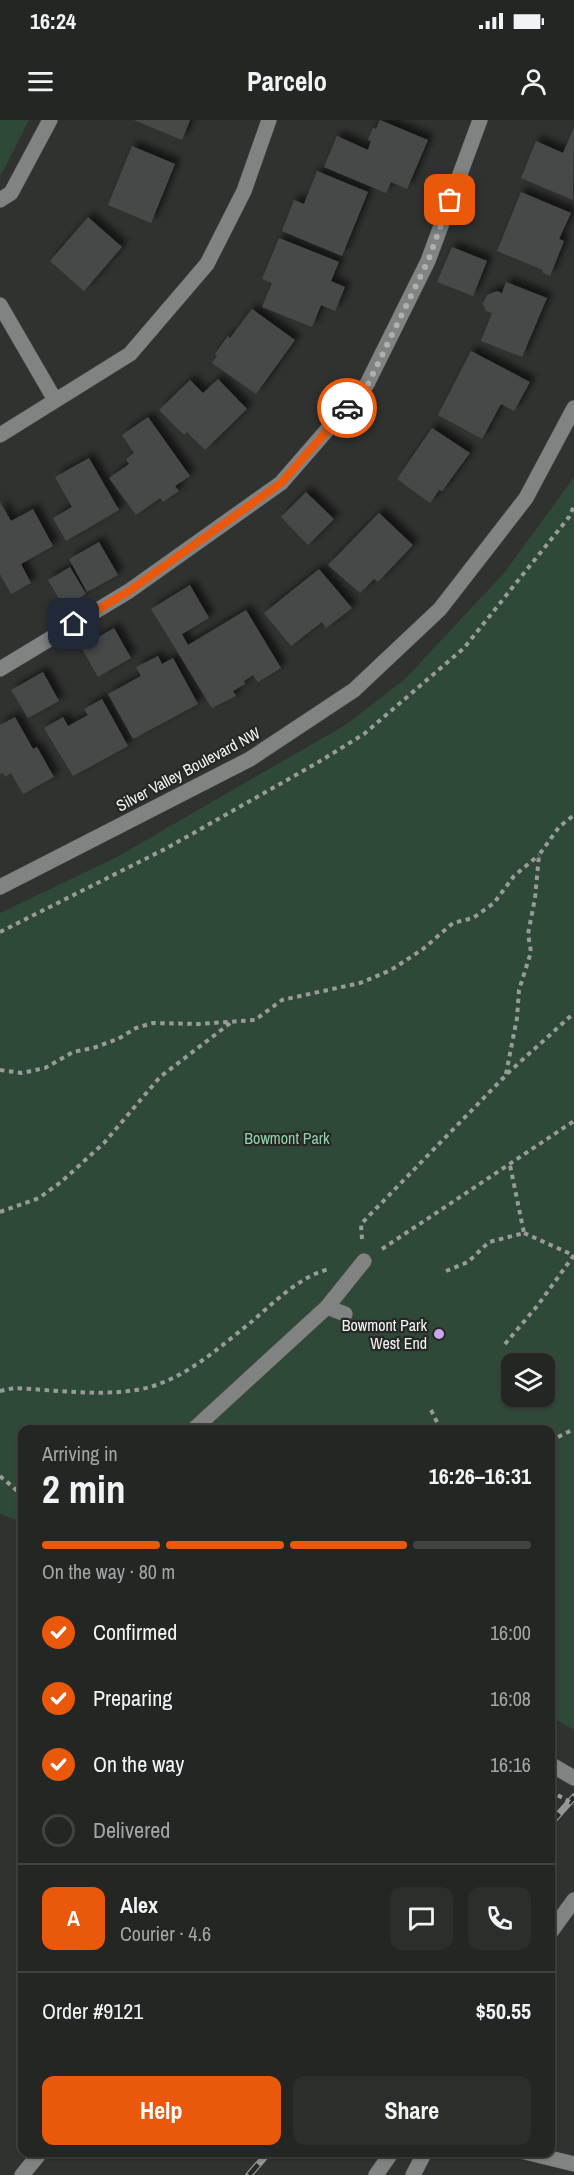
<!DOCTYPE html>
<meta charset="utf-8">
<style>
:root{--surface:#242624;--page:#2c2e2c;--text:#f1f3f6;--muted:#a3a5a6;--line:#414341;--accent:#ea580c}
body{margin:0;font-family:"Archivo Narrow",sans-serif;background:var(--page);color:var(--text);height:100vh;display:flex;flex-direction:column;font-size:22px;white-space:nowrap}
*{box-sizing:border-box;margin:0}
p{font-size:20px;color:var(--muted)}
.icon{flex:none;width:33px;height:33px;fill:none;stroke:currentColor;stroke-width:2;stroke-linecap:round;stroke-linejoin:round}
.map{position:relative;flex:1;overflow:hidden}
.sheet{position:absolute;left:18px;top:1305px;width:537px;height:732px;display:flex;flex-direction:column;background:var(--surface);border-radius:12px;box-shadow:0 2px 4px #0004,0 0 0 2px var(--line)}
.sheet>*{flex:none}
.tools{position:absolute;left:501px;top:1233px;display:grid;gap:12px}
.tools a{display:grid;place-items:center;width:54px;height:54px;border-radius:12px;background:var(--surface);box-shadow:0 2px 4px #0004,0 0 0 2px var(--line);font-size:30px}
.pin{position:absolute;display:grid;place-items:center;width:51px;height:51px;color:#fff;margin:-26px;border-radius:12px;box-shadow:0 3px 9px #0006}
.courier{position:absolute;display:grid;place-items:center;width:60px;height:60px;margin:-30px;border:4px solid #ea580c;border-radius:50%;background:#fff;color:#222;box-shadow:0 2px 8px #0007}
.overview em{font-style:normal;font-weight:700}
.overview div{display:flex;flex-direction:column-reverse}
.overview{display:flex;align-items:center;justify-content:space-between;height:102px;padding:0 24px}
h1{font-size:39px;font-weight:700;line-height:45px}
.bar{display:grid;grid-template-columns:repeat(4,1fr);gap:9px 6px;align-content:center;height:72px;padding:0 24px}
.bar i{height:8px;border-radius:4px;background:var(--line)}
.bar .selected{background:var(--accent)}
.bar p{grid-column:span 4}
.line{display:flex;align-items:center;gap:15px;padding:0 24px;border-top:2px solid var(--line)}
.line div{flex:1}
.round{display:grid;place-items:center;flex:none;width:63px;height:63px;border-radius:12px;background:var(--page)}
ol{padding:0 24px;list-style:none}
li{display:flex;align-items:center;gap:18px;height:66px}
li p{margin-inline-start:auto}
li .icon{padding:6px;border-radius:50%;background:var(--accent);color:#fff;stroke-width:4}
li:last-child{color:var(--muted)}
li i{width:33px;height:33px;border:3px solid var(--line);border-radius:50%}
.button{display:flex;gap:12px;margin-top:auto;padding:12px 24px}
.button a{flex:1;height:69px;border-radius:12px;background:var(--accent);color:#fff;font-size:24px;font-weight:700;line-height:69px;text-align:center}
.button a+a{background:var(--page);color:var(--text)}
.status{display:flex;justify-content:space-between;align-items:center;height:42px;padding:0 30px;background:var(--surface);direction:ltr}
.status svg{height:16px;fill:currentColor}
header{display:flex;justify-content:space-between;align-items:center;height:78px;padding:0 24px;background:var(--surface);font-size:27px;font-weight:700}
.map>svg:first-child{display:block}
</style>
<div class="status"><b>16:24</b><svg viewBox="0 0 49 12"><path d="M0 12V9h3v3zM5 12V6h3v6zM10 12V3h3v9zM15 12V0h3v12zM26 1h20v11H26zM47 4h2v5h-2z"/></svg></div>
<header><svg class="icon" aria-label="menu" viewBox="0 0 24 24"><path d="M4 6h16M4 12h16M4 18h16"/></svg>Parcelo<svg class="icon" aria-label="person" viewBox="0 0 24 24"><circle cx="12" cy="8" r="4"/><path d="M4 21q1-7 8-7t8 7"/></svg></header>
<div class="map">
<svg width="574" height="2055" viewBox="0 0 574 2055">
<defs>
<filter id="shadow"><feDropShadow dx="5.5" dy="-5.5" stdDeviation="3" flood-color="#0009"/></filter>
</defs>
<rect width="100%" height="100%" fill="#303230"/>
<g fill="#2f4939" fill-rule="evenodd">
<polygon points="0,0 29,0 0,57"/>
<path d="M574,357V1610L551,1597L550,1310H22V1402L0,1394V793L115,738L347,604L406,558L505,452ZM512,1244H544V1276H512Z"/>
</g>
<g fill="#474a48" filter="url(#shadow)">
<polygon points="134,0 190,0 182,20"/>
<polygon points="380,0 428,20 407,69 391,62 386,73 324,47 337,16 368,30 371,21 368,20 373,8 376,9"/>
<polygon points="574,7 573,80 521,58 536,21 563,33"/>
<polygon points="132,26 175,44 151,103 108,85"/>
<polygon points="317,51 368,72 342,136 282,111 294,80 304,84"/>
<polygon points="521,72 571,93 559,119 564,121 550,156 542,152 543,150 497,131"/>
<polygon points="88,97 122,127 84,171 50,141"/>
<polygon points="279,118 339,142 331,161 345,167 335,191 321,185 312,207 262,187 272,163 262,159"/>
<polygon points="452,127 487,141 473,176 437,162"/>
<polygon points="506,162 547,178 522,237 481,221 492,193 486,191 483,184 487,175 497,171 502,173"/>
<polygon points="252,189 295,220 256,274 212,243 217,236 215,234 228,216 230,218"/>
<polygon points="471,231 530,262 514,291 501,284 482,319 438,295"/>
<polygon points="218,259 247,289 205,330 187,312 184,315 159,290 190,260 203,273"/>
<polygon points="148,297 190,356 175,366 179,371 163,382 160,378 136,395 109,358 129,344 126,339 134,333 122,315"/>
<polygon points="432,308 470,333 442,371 439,370 430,383 397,359"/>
<polygon points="89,338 119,390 66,421 53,398 72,387 55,357"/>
<polygon points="306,372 334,399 308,425 281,397"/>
<polygon points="0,382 11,401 33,389 53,426 21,444 31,463 11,474 0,454"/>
<polygon points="379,393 413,425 378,462 374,459 360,473 328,445"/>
<polygon points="99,422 118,455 87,472 69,439"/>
<polygon points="70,447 86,474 64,487 48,460"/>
<polygon points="319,449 352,488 326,508 322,502 291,526 264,493"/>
<polygon points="190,465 209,498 182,514 188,525 246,490 281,548 258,562 253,555 244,561 245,564 233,571 236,576 212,588 151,489"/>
<polygon points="114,508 131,538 98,557 81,527"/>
<polygon points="158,536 162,544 173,538 198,584 133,619 108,574 141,556 136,547"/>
<polygon points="43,552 59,581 28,598 11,570"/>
<polygon points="102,579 128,626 73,656 44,608 63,597 68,606 88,595 84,589"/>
<polygon points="15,597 33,629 37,627 54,657 23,674 11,653 5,657 3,653 0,654 0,605"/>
</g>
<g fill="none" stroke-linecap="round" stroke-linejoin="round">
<g stroke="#4c4e4d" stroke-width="16">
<g id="minor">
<polyline points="0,80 11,73 50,0"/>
<polyline points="0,185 55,280"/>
<polyline points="0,315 130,234 207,144 244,71 269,0"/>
<polyline points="0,549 129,471 281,363 367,264 428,141 480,0"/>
<polyline points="0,767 250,639 354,570 440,489 526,378 574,288"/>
<polyline points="327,1187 364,1141"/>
<polyline points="193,1310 327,1187 345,1194"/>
<polyline points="550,1644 574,1658"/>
<polyline points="550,1813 574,1780"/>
<polyline points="525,2032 574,2044"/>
<polyline points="22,2055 41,2032"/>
<polyline points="376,2055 392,2032"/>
<polyline points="413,2055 425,2032"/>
</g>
</g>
<g stroke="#999b9a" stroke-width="4" stroke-dasharray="4.5 4.5" stroke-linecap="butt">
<polyline points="0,812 167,728 317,643 364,614 464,528 569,397 574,386"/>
<polyline points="0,950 22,953 45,948 73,932 93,928 118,919 136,908 153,903 199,904 255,900 282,880 360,863 391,850 423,829 453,803 473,798 494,783 514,756 539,735"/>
<polyline points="506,954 517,898 519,870 531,832 528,814 535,778 539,735 559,707 574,695"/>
<polyline points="0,1092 39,1078 61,1062 104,1023 160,957 233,901"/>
<polyline points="524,1113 573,1135"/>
<polyline points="362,1119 361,1104 509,952 574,893"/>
<polyline points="382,1129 574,1001"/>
<polyline points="446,1151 468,1142 489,1122 524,1113 510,1045"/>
<polyline points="505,1224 538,1185 574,1135"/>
<path d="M0,1271L14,1268C56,1270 109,1278 150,1267C188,1256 220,1227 250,1203C274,1183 298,1157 329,1149"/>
<polyline points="431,1290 441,1310"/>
<polyline points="550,1321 574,1309"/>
<polyline points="0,1356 22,1375"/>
</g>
<use href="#minor" stroke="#808381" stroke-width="15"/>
<g stroke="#949695" stroke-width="7">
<g id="rail">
<polyline points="550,1704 574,1677"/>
<polyline points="249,2055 269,2032"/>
</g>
</g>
<use href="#rail" stroke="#262826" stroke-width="4.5" stroke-dasharray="14" stroke-linecap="butt"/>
<polyline stroke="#999b9a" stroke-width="4" stroke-dasharray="4.5 4.5" stroke-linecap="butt" points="550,1671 574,1684"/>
</g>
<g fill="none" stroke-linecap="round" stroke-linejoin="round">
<polyline stroke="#aeb0af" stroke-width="6" stroke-dasharray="0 10.8" points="347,288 368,264 428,141 450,80"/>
<polyline stroke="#ea580c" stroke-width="8" points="74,504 129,471 281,363 347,288"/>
</g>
<circle fill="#c9a5ee" stroke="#262826" stroke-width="2" cx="439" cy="1214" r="6"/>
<g text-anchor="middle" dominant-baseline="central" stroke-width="4.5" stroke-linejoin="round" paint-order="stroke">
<g font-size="16" fill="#f2f4f3" stroke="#262826">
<text transform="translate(188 649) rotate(-28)">Silver Valley Boulevard NW</text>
</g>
<g font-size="16" fill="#92d1aa" stroke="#262826">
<text x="287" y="1018">Bowmont Park</text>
</g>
<g font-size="16" fill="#f2f4f3" stroke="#262826" text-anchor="end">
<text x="427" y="1205">Bowmont Park<tspan x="427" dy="18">West End</tspan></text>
</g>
</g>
</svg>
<div class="tools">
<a><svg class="icon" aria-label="layers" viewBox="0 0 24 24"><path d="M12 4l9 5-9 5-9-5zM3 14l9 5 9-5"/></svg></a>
</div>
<div class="pin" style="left:450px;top:80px;background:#ea580c"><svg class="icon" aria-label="bag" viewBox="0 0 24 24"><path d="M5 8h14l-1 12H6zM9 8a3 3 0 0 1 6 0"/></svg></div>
<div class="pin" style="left:74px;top:504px;background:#1f2937"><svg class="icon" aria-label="home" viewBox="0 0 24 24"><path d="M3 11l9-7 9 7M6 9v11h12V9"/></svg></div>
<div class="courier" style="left:347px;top:288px"><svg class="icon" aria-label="car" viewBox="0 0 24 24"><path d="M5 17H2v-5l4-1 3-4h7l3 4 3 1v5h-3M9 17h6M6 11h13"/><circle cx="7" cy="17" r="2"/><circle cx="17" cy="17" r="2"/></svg></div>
<section class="sheet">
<div class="overview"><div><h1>2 min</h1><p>Arriving in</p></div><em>16:26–16:31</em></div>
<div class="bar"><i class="selected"></i><i class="selected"></i><i class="selected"></i><i></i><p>On the way · 80 m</p></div>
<ol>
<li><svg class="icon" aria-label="check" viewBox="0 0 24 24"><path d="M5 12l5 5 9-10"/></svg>Confirmed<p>16:00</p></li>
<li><svg class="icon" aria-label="check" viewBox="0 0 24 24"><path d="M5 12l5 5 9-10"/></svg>Preparing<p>16:08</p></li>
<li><svg class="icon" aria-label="check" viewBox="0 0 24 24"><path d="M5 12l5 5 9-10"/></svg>On the way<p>16:16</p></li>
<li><i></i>Delivered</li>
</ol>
<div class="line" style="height:108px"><b class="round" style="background:var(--accent);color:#fff">A</b><div><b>Alex</b><p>Courier · 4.6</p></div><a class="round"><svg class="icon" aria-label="chat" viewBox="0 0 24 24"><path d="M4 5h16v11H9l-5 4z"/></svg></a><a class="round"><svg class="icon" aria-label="phone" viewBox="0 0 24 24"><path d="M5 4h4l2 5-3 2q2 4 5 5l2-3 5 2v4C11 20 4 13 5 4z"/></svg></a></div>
<div class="line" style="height:78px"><div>Order #9121</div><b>$50.55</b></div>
<div class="button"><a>Help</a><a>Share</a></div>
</section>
</div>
